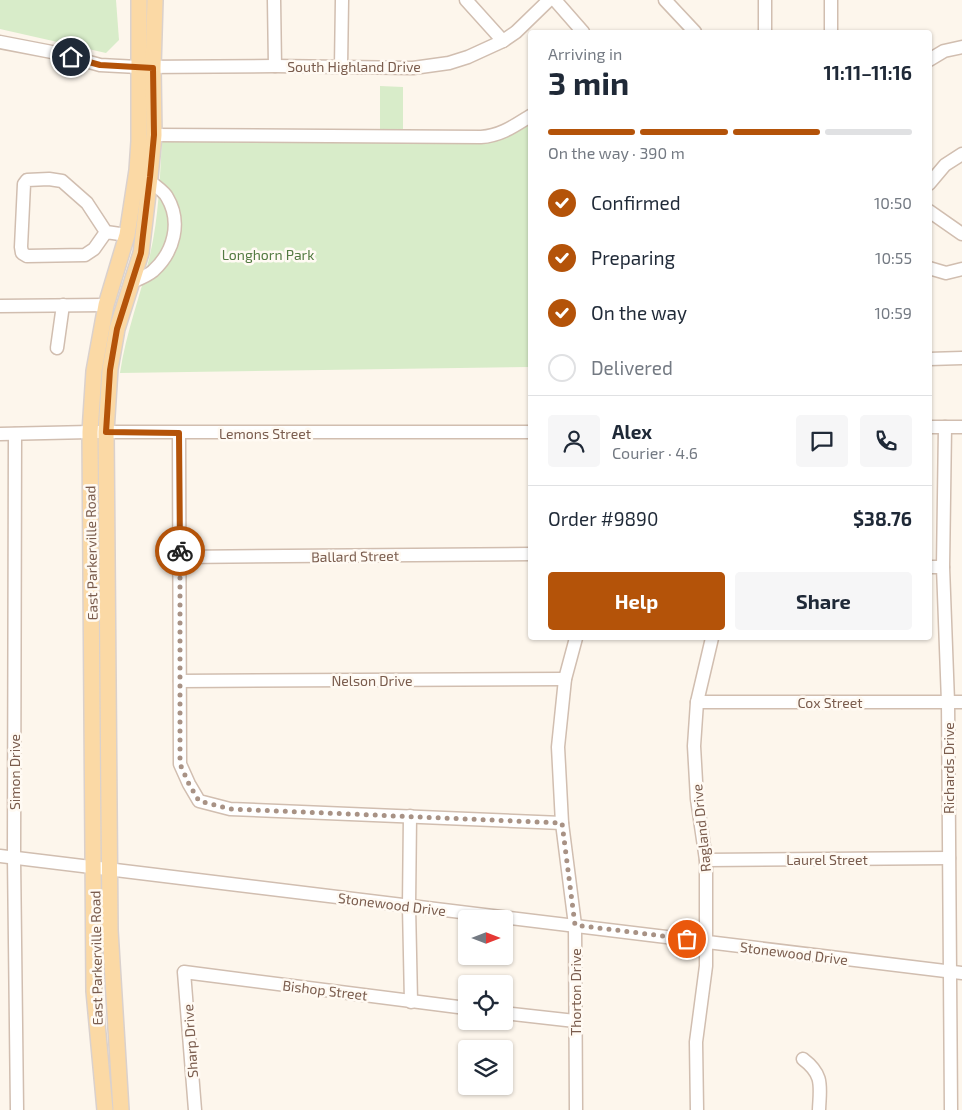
<!DOCTYPE html>
<meta charset="utf-8">
<style>
:root{--surface:#fff;--page:#f6f6f7;--text:#1f2937;--muted:#747a83;--line:#e0e1e3;--accent:#b45309}
body{margin:0;font-family:"Exo 2",sans-serif;background:var(--page);color:var(--text);height:100vh;display:flex;flex-direction:column;font-size:19px;white-space:nowrap}
*{box-sizing:border-box;margin:0}
p{font-size:16px;color:var(--muted)}
.icon{flex:none;width:28px;height:28px;fill:none;stroke:currentColor;stroke-width:2;stroke-linecap:round;stroke-linejoin:round}
.map{position:relative;flex:1;overflow:hidden}
.sheet{position:absolute;left:528px;top:30px;width:404px;height:610px;display:flex;flex-direction:column;background:var(--surface);border-radius:5px;box-shadow:0 1px 4px #0004}
.sheet>*{flex:none}
.needle{width:32px;rotate:90deg}
.controls{position:absolute;left:458px;top:910px;display:grid;gap:10px}
.controls a{display:grid;place-items:center;width:55px;height:55px;border-radius:5px;background:var(--surface);box-shadow:0 1px 4px #0004;font-size:25px}
.pin{position:absolute;display:grid;place-items:center;width:42px;height:42px;color:#fff;margin:-21px;border:2px solid #fff;border-radius:50%;box-shadow:0 1px 5px #0007}
.courier{position:absolute;display:grid;place-items:center;width:50px;height:50px;margin:-25px;border:4px solid #b45309;border-radius:50%;background:#fff;color:#222;box-shadow:0 1px 6px #0007}
.headline em{font-style:normal;font-weight:700}
.headline div{display:flex;flex-direction:column-reverse}
.headline{display:flex;align-items:center;justify-content:space-between;height:85px;padding:0 20px}
h1{font-size:32px;font-weight:700;line-height:38px}
.bar{display:grid;grid-template-columns:repeat(4,1fr);gap:8px 5px;align-content:center;height:60px;padding:0 20px}
.bar i{height:6px;border-radius:4px;background:var(--line)}
.bar .selected{background:var(--accent)}
.bar p{grid-column:span 4}
.line{display:flex;align-items:center;gap:12px;padding:0 20px;border-top:1px solid var(--line)}
.line div{flex:1}
.round{display:grid;place-items:center;flex:none;width:52px;height:52px;border-radius:5px;background:var(--page)}
ol{padding:0 20px;list-style:none}
li{display:flex;align-items:center;gap:15px;height:55px}
li p{margin-inline-start:auto}
li .icon{padding:5px;border-radius:50%;background:var(--accent);color:#fff;stroke-width:4}
li:last-child{color:var(--muted)}
li i{width:28px;height:28px;border:2px solid var(--line);border-radius:50%}
.cta{display:flex;gap:10px;margin-top:auto;padding:10px 20px}
.cta a{flex:1;height:58px;border-radius:5px;background:var(--accent);color:#fff;font-size:20px;font-weight:700;line-height:58px;text-align:center}
.cta a+a{background:var(--page);color:var(--text)}
.map>svg:first-child{display:block}
</style>
<div class="map">
<svg width="962" height="1110" viewBox="0 0 962 1110">
<rect width="100%" height="100%" fill="#fdf6ec"/>
<g fill="#d8ecc9">
<polygon points="0,0 116,0 119,40 106,53 0,29"/>
<path d="M380,86L403,87V139H496L530,120V367L120,373C126,332 141,294 150,255C159,216 160,177 162,137L380,135Z"/>
</g>
<g fill="none" stroke-linecap="round" stroke-linejoin="round">
<g stroke="#d1beb0" stroke-width="15">
<g id="minor">
<polyline points="274,0 275,66"/>
<polyline points="466,0 503,41"/>
<polyline points="555,0 583,32"/>
<polyline points="665,0 695,32"/>
<polyline points="831,0 831,32"/>
<polyline points="765,32 765,0"/>
<polyline points="0,42 57,53 100,65 138,67 275,66 413,68 449,63 468,57 503,41 516,32 549,0"/>
<polyline points="929,60 944,51 962,47"/>
<polyline points="341,67 342,0"/>
<path d="M154,135L481,137C500,136 514,126 530,116"/>
<polyline points="929,184 945,165 962,154"/>
<polyline points="929,211 962,234"/>
<polyline points="106,232 94,249 85,255 27,256 22,253 21,247 24,184 27,180 49,179 62,181 87,203 106,232 127,235"/>
<polyline points="929,268 946,273 962,269"/>
<path d="M132,282C139,279 147,276 153,271C174,252 182,222 167,197C164,191 155,186 150,181"/>
<polyline points="0,306 106,305"/>
<polyline points="57,348 63,305"/>
<polyline points="929,359 962,358"/>
<polyline points="929,427 962,427"/>
<polyline points="945,427 943,567 948,702 951,1110"/>
<polyline points="179,433 180,764 189,784 199,801 230,809 562,823"/>
<polyline points="0,434 90,432 530,432"/>
<polyline points="15,434 14,857 17,1110"/>
<polyline points="180,557 530,554"/>
<polyline points="929,567 943,567"/>
<polyline points="576,638 565,679 558,747 562,823 575,925 576,1110"/>
<polyline points="180,681 565,679"/>
<polyline points="697,702 962,702"/>
<polyline points="410,816 409,906 411,1002"/>
<polyline points="0,856 962,973"/>
<polyline points="706,860 949,858"/>
<polyline points="504,1013 575,1021"/>
<path d="M803,1059C824,1075 820,1086 819,1110"/>
<polyline points="195,1110 184,972 466,1008"/>
<polyline points="697,1110 696,1042 706,966 706,860 697,799 694,746 697,702 712,638"/>
</g>
</g>
<g stroke="#dad1cd" stroke-width="18">
<g id="major">
<polyline points="105,1110 94,991 90,432 94,371 106,305 127,235 137,170 139,141 139,0"/>
<polyline points="121,1110 110,930 106,432 110,369 117,329 141,253 150,177 154,135 153,68 155,0"/>
</g>
</g>
<use href="#minor" stroke="#fff" stroke-width="12"/>
<use href="#major" stroke="#fbd9a5" stroke-width="15"/>
</g>
<g fill="none" stroke-linecap="round" stroke-linejoin="round">
<polyline stroke="#a89285" stroke-width="5" stroke-dasharray="0 9" points="180,551 180,764 189,784 199,801 230,809 562,823 575,925 687,939"/>
<polyline stroke="#b45309" stroke-width="6" points="71,57 100,65 153,68 154,135 150,177 143,235 141,253 117,329 110,370 106,432 179,433 180,551"/>
</g>
<g text-anchor="middle" dominant-baseline="central" stroke-width="5" stroke-linejoin="round" paint-order="stroke">
<g font-size="14" fill="#7a5c4d" stroke="#fffaf3">
<text x="354" y="66">South Highland Drive</text>
<text x="265" y="433">Lemons Street</text>
<text transform="translate(91 553) rotate(-91)">East Parkerville Road</text>
<text transform="translate(355 556) rotate(-1)">Ballard Street</text>
<text x="372" y="680">Nelson Drive</text>
<text x="830" y="702">Cox Street</text>
<text transform="translate(948 768) rotate(-90)">Richards Drive</text>
<text transform="translate(14 772) rotate(-90)">Simon Drive</text>
<text transform="translate(701 828) rotate(-96)">Ragland Drive</text>
<text x="827" y="859">Laurel Street</text>
<text transform="translate(392 904) rotate(7)">Stonewood Drive</text>
<text transform="translate(794 953) rotate(7)">Stonewood Drive</text>
<text transform="translate(96 958) rotate(-91)">East Parkerville Road</text>
<text transform="translate(325 990) rotate(7)">Bishop Street</text>
<text transform="translate(575 992) rotate(-90)">Thorton Drive</text>
<text transform="translate(190 1041) rotate(-94)">Sharp Drive</text>
</g>
<g font-size="14" fill="#537a41" stroke="#fffaf3">
<text x="268" y="254">Longhorn Park</text>
</g>
</g>
</svg>
<div class="controls">
<a><svg class="needle" viewBox="-14 -14 28 28"><path d="M0-13l5 13h-10z" fill="#e53935"/><path d="M0 13l5-13h-10z" fill="#747a83"/></svg></a>
<a><svg class="icon" aria-label="locate" viewBox="0 0 24 24"><circle cx="12" cy="12" r="6"/><path d="M12 2v4M12 18v4M2 12h4M18 12h4"/></svg></a>
<a><svg class="icon" aria-label="layers" viewBox="0 0 24 24"><path d="M12 4l9 5-9 5-9-5zM3 14l9 5 9-5"/></svg></a>
</div>
<div class="pin" style="left:687px;top:939px;background:#ea580c"><svg class="icon" aria-label="bag" viewBox="0 0 24 24"><path d="M5 8h14l-1 12H6zM9 8a3 3 0 0 1 6 0"/></svg></div>
<div class="pin" style="left:71px;top:57px;background:#1f2937"><svg class="icon" aria-label="home" viewBox="0 0 24 24"><path d="M3 11l9-7 9 7M6 9v11h12V9"/></svg></div>
<div class="courier" style="left:180px;top:551px"><svg class="icon" aria-label="bike" viewBox="0 0 24 24"><circle cx="6" cy="16" r="4"/><circle cx="18" cy="16" r="4"/><path d="M6 16l4-8h5l3 8M10 8l3 8H6M13 5h3"/></svg></div>
<section class="sheet">
<div class="headline"><div><h1>3 min</h1><p>Arriving in</p></div><em>11:11–11:16</em></div>
<div class="bar"><i class="selected"></i><i class="selected"></i><i class="selected"></i><i></i><p>On the way · 390 m</p></div>
<ol>
<li><svg class="icon" aria-label="check" viewBox="0 0 24 24"><path d="M5 12l5 5 9-10"/></svg>Confirmed<p>10:50</p></li>
<li><svg class="icon" aria-label="check" viewBox="0 0 24 24"><path d="M5 12l5 5 9-10"/></svg>Preparing<p>10:55</p></li>
<li><svg class="icon" aria-label="check" viewBox="0 0 24 24"><path d="M5 12l5 5 9-10"/></svg>On the way<p>10:59</p></li>
<li><i></i>Delivered</li>
</ol>
<div class="line" style="height:90px"><a class="round"><svg class="icon" aria-label="person" viewBox="0 0 24 24"><circle cx="12" cy="8" r="4"/><path d="M4 21q1-7 8-7t8 7"/></svg></a><div><b>Alex</b><p>Courier · 4.6</p></div><a class="round"><svg class="icon" aria-label="chat" viewBox="0 0 24 24"><path d="M4 5h16v11H9l-5 4z"/></svg></a><a class="round"><svg class="icon" aria-label="phone" viewBox="0 0 24 24"><path d="M5 4h4l2 5-3 2q2 4 5 5l2-3 5 2v4C11 20 4 13 5 4z"/></svg></a></div>
<div class="line" style="height:65px"><div>Order #9890</div><b>$38.76</b></div>
<div class="cta"><a>Help</a><a>Share</a></div>
</section>
</div>
